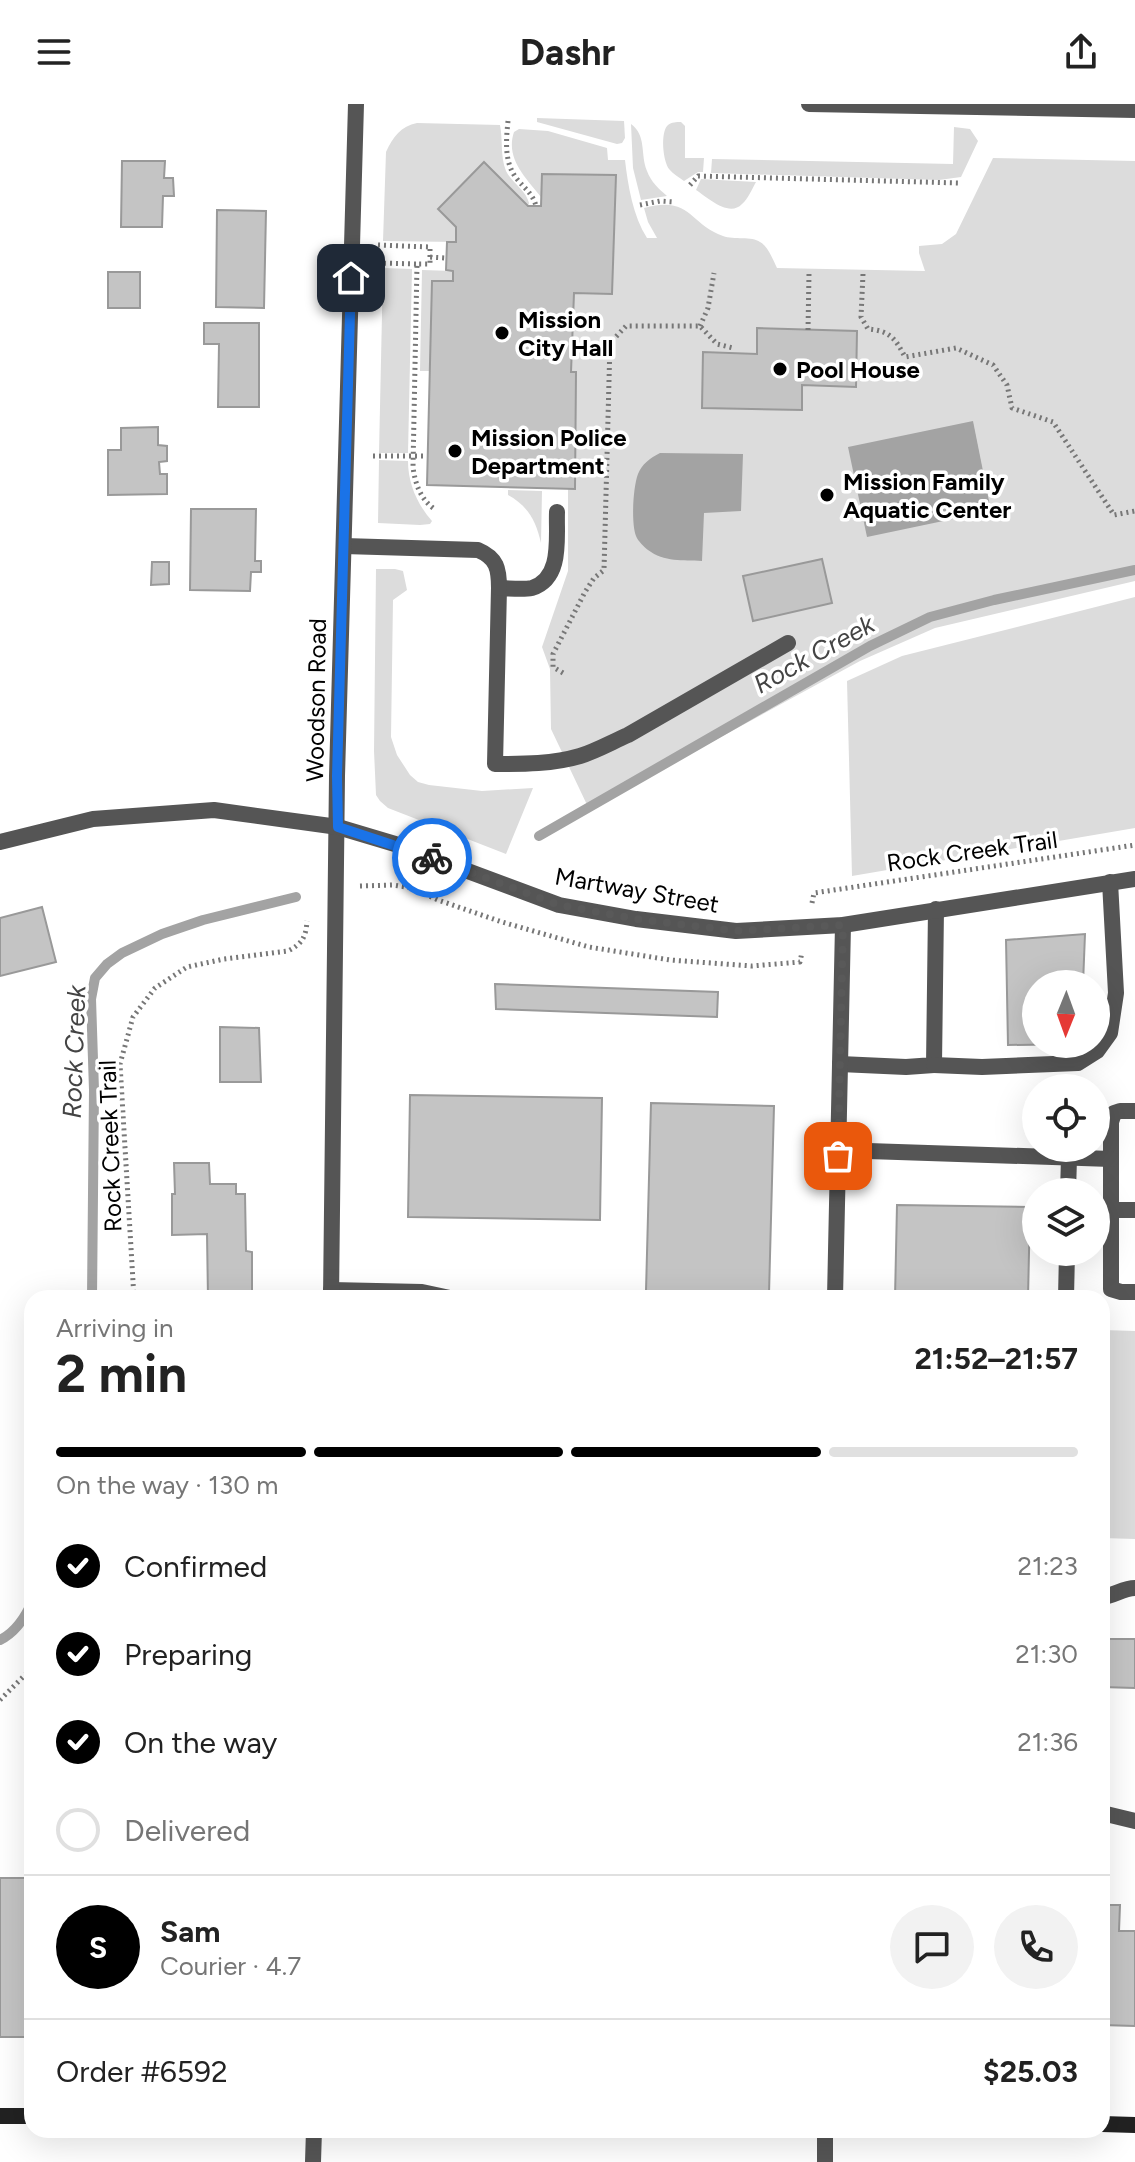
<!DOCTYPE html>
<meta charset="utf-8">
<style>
:root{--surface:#fff;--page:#f2f2f2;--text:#222;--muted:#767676;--line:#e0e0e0;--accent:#000}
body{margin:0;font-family:Figtree,sans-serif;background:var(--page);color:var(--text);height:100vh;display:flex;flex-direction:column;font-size:30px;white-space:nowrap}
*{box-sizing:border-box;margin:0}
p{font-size:26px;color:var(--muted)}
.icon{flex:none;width:44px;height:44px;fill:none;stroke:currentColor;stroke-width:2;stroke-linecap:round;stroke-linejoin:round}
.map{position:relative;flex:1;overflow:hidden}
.side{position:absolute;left:24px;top:1186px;width:1086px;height:848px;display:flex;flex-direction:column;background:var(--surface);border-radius:24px;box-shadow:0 8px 32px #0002}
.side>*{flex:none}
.needle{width:52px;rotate:181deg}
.tools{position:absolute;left:1022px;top:866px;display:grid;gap:16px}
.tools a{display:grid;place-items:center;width:88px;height:88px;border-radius:50%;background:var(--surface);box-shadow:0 8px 32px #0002;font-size:40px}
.pin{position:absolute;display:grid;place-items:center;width:68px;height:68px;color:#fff;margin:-34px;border-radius:16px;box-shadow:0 4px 12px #0006}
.courier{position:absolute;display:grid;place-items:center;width:80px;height:80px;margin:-40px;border:6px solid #1a73e8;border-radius:50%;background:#fff;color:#222;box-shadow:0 2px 10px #0007}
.head em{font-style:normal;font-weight:700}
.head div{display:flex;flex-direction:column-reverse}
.head{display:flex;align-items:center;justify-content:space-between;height:136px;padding:0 32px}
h1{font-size:52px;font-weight:700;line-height:60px}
.bar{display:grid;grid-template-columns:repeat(4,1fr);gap:12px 8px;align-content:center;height:96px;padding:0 32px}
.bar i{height:10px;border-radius:6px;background:var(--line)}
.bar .active{background:var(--accent)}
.bar p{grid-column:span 4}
.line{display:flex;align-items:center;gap:20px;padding:0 32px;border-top:2px solid var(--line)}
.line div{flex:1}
.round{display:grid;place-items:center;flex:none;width:84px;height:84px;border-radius:42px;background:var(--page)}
ol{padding:0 32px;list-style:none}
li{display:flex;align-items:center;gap:24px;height:88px}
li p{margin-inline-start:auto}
li .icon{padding:8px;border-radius:50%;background:var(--accent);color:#fff;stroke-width:4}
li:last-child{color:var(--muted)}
li i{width:44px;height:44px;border:4px solid var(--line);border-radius:50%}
header{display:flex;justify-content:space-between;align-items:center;height:104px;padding:0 32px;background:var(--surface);font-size:36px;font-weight:700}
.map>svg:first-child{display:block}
</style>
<header><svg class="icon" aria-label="menu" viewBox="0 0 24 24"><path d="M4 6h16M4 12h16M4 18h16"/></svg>Dashr<svg class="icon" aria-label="share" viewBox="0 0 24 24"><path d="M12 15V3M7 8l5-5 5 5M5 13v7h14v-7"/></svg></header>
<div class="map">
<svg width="1135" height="2058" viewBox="0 0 1135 2058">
<rect width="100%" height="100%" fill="#fff"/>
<g fill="#dcdcdc">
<polygon points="537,14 624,17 625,34 622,39 617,40 537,18"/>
<path d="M681,18L685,22V54H704L703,68H698L684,77C679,73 673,70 669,65C663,57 660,28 668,21C672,18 676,18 681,18Z"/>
<path d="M417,19L500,21C503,35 500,52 506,67C512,79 526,86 529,99L528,102L484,59L438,105L456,123V138L383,137L386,48C393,33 401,22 417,19Z"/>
<path d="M631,20C647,32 640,50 647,67C651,78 659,85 667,92L641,96L633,64Z"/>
<polygon points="954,23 970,25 978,37 961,73 939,76 711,69 712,55 953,60"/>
<path d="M519,25L548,27L607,44L608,56H625C628,82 633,112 647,134H657L648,118L644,104C691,91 689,120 723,132C734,136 752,132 760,138C768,142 773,156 777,164L925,167L919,149V142L942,140L956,130L993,54L1135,57V477L935,524L860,557L589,705L551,625L550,565L542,543L568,467V385L575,384L576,269L571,268L574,189L612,190L616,72L542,70L541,93C526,74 505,55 514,28Z"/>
<path d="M701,75L756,78C752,85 748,95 742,100C729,114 707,93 696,86Z"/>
<polygon points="383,164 412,165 408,349 379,349"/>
<polygon points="422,166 453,167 453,177 432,177 430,267 420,267"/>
<path d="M379,356L408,357C408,379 417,400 432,417L430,420L420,421L378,419Z"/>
<path d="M508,386L542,387L541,439C536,417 528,402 508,391Z"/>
<polygon points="376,465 395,465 403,467 407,486 393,496 391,633 397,651 410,671 418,678 429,681 482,687 533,684 506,750 388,704 380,697 376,691 374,647"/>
<polygon points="1135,493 1135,724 852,772 847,577 902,552"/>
<polygon points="1102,1226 1135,1227 1135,1435 1102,1434"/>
</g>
<g fill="#a3a3a3">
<polygon points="973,317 991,407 867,433 848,343"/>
<path d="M660,349L743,350L741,407L704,409L702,457C683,456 664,458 648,446C644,443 638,437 636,432C631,419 633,383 638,370C642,360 650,354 660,349Z"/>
</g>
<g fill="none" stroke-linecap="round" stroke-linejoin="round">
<g stroke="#a3a3a3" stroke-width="10">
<polyline points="539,732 870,542 930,513 994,496 1135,466"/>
<polyline points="92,1194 94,986 91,895 95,874 107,860 122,849 162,830 203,816 296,793"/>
<path d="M0,1536C16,1528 25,1514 32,1498"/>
</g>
</g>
<g fill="#c4c4c4" stroke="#999" stroke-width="2">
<polygon points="122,57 165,57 164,74 173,74 174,92 163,92 162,123 121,123"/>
<polygon points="484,58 528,102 541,102 542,70 616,71 612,190 574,189 571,268 576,268 575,385 427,381 432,177 453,177 453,167 446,166 447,138 456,138 456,123 438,105"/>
<polygon points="217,106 266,107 264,204 216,203"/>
<rect x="108" y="168" width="32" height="36"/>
<polygon points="204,219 259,219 259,303 218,303 219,240 204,240"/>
<polygon points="757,224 857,227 856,283 802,281 802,306 702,304 703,248 757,250"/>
<polygon points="158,323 158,341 167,342 167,357 159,358 160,370 167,370 167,390 108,391 108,346 121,346 121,324"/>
<polygon points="191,405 256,405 255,457 261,457 261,468 251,468 250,487 190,486"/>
<polygon points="822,455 832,499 753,517 743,472"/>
<polygon points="152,458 169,458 169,480 151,481"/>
<polygon points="42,803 56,858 0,872 0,814"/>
<polygon points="1085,830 1083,880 1036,880 1036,940 1081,940 1008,941 1006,836"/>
<polygon points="495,880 718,888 717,913 496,905"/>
<polygon points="220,923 259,924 261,978 220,978"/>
<polygon points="410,991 602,994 600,1116 408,1113"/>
<polygon points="651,999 774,1002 769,1190 646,1187"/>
<polygon points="174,1059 209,1059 210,1080 236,1080 236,1090 245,1090 246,1147 252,1148 252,1194 208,1194 207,1130 172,1131 172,1090 175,1090"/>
<polygon points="897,1101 1030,1103 1028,1194 895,1194"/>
<polygon points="1102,1535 1135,1535 1135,1584 1102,1583"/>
<rect x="0" y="1774" width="32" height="159"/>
<polygon points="1102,1801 1120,1801 1119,1827 1135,1827 1135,1922 1102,1921"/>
</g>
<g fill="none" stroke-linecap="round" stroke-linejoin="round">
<g stroke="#777" stroke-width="5" stroke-dasharray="2 4" stroke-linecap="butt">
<path d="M508,17C506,37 504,59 517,75C525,85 533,90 536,102"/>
<polyline points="690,81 698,72 959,79"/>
<polyline points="640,101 660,97 675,98"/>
<polyline points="378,141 430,143 430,153"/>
<polyline points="378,159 417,160"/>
<path d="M863,170L861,213L868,225C890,227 895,234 905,253L956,244L993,261L1007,281L1012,304L1053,318L1114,411L1135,407"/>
<polyline points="700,222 708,204 714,169"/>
<polyline points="808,226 809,170"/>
<polyline points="373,352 427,352"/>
<path d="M433,404C420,394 415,379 413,363L417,160H430V153L446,154"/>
<polyline points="563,569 553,563 553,550 585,488 594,474 604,466 610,239 626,222 700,222 717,240 733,244"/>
<polyline points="360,782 393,781 412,784 438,796 502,818 589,843 670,856 752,862 800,858 802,848"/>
<polyline points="812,799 814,789 1135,741"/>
<path d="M134,1194L120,960L133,913L155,884L187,863L224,855L288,847C302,840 306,833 307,817"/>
<polyline points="0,1596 32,1564"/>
</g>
<g stroke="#555" stroke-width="16">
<path d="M557,408C556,433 563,474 532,484C522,486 508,484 499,484L495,660C524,660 553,660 580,652C596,647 612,638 628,631L788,539"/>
<path d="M344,442L478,446C497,454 499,465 499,484"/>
<polyline points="840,960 906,963 934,961 936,805"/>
<polyline points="934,961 982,963 1078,959 1097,947 1110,929 1116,889 1110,778"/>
<polyline points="1135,1007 1120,1007 1114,1009 1111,1018 1111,1185 1121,1188 1135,1188"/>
<polyline points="838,1046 1111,1055"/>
<polyline points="1068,1088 1069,1054"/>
<polyline points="1111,1106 1135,1106"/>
<polyline points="331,1186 422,1188 450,1194"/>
<polyline points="1066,1194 1067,1148"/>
<path d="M1102,1493C1114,1492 1123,1484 1135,1484"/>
<polyline points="1102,1709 1135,1717"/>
</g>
<g stroke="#555" stroke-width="16">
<polyline points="809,0 1135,6"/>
<polyline points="331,1194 337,672 356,0"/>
<polyline points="835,1194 843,821"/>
<polyline points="313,2058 314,2026"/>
<polyline points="825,2058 825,2026"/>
</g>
<polyline stroke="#555" stroke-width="16" points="0,738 93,715 214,706 338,723 395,740 559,801 636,815 736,827 843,821 1135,775"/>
<g stroke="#222" stroke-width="16">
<polyline points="0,2012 32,2012"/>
<polyline points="1102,2020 1135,2021"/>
</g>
</g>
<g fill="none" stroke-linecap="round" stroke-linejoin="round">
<polyline stroke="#595959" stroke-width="8" stroke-dasharray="0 14.4" points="432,754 559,801 636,815 736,827 843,821 838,1052"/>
<polyline stroke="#1a73e8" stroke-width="10" points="351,174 337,672 338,723 432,754"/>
</g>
<g fill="#000" stroke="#fff" stroke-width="3">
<circle cx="502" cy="229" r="8"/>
<circle cx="780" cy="265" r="8"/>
<circle cx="455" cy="347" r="8"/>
<circle cx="827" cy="391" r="8"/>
</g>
<g text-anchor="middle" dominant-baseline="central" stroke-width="7" stroke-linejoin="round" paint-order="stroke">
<g font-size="24" font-weight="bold" fill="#000" stroke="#fff" text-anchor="start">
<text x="518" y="215">Mission<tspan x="518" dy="28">City Hall</tspan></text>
<text x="796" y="265">Pool House</text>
<text x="471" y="333">Mission Police<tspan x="471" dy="28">Department</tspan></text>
<text x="843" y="377">Mission Family<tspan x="843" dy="28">Aquatic Center</tspan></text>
</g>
<g font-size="24" fill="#000" stroke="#fff">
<text transform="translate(316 596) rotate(-89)">Woodson Road</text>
<text transform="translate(972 747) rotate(-8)">Rock Creek Trail</text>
<text transform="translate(637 786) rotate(10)">Martway Street</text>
<text transform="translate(110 1042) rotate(-92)">Rock Creek Trail</text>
</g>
<g font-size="26" font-style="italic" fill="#444" stroke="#fff">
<text transform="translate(814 550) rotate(-29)">Rock Creek</text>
<text transform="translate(74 948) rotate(-88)">Rock Creek</text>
</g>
</g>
</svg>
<div class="tools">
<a><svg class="needle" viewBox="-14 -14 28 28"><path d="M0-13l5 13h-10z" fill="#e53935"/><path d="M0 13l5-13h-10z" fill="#767676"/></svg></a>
<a><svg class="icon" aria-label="locate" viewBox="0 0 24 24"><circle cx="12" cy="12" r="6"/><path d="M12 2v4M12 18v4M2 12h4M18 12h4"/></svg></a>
<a><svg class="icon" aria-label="layers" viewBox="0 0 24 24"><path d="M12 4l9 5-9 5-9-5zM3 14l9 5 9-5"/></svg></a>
</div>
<div class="pin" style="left:838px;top:1052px;background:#ea580c"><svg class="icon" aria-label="bag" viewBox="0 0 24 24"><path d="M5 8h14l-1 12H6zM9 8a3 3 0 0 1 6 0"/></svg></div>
<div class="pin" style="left:351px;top:174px;background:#1f2937"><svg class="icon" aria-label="home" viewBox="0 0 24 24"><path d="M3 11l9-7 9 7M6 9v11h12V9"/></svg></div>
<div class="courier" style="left:432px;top:754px"><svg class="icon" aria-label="bike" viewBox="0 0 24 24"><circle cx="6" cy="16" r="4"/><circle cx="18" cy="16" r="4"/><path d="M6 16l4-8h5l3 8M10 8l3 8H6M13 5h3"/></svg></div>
<section class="side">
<div class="head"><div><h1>2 min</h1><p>Arriving in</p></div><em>21:52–21:57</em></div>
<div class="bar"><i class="active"></i><i class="active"></i><i class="active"></i><i></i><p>On the way · 130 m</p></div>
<ol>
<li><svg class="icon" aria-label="check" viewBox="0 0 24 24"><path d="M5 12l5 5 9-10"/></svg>Confirmed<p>21:23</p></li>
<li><svg class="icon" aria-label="check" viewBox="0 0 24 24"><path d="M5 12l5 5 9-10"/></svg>Preparing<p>21:30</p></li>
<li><svg class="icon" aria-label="check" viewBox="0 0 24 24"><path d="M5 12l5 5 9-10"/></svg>On the way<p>21:36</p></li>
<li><i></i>Delivered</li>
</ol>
<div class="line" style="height:144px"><b class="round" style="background:var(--accent);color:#fff">S</b><div><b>Sam</b><p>Courier · 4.7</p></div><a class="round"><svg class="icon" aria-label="chat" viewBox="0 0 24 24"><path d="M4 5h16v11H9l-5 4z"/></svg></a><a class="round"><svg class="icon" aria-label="phone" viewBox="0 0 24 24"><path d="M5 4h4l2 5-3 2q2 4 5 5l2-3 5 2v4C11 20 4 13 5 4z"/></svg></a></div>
<div class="line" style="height:104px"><div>Order #6592</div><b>$25.03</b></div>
</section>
</div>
